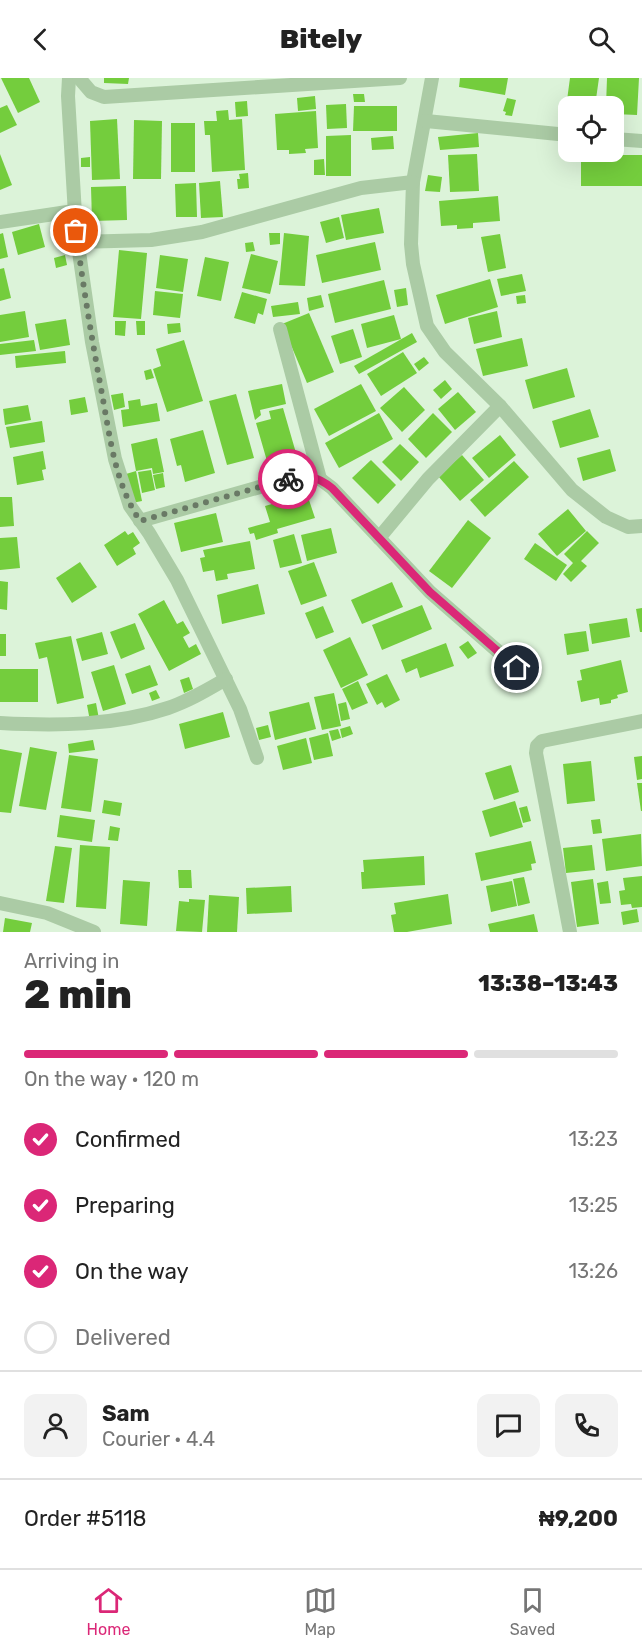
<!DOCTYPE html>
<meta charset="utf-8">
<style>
:root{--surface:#fff;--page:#f2f2f2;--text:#222;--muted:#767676;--line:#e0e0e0;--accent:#db2777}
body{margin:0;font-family:Rubik,sans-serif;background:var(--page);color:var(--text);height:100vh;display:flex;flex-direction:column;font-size:22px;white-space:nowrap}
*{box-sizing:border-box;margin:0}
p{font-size:20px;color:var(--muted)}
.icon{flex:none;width:33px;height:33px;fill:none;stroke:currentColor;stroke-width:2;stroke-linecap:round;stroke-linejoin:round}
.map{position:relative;height:854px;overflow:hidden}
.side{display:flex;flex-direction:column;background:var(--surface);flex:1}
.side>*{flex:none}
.fabs{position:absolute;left:558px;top:18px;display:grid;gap:12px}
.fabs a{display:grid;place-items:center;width:66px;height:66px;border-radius:12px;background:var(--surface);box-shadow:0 6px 24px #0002;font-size:30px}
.pin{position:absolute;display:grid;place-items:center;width:51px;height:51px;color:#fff;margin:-26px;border:3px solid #fff;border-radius:50%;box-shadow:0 2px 6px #0007}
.courier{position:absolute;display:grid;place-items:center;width:60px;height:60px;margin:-30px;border:4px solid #db2777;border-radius:50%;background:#fff;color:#222;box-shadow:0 2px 8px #0007}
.overview em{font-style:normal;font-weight:800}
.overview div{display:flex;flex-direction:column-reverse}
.overview{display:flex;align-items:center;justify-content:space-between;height:102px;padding:0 24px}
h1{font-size:39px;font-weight:800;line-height:45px}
.bar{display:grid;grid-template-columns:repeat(4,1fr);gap:9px 6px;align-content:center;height:72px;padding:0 24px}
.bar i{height:8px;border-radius:4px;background:var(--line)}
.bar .on{background:var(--accent)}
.bar p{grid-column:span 4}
.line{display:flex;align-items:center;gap:15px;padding:0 24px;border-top:2px solid var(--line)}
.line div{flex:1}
.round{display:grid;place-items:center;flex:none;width:63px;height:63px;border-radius:12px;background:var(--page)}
ol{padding:0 24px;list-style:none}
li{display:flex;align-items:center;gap:18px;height:66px}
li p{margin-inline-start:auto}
li .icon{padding:6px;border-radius:50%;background:var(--accent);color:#fff;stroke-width:4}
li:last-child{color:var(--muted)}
li i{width:33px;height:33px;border:3px solid var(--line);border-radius:50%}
header{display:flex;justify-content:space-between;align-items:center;height:78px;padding:0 24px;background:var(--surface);font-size:27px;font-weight:800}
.tabs{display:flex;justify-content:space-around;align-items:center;height:84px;border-top:2px solid var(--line);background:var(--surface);font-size:16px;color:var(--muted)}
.tabs a{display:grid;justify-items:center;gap:3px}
.tabs .on{color:var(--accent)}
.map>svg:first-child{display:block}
</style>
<header><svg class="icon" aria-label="back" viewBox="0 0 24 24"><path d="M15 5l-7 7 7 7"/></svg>Bitely<svg class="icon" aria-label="search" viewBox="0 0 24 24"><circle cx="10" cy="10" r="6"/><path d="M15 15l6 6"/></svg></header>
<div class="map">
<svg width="642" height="854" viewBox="0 0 642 854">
<rect width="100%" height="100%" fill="#dcf3d9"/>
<g fill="#74cd3d">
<polygon points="1,0 29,0 40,24 18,35"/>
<polygon points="104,0 129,0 128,6 104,5"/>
<polygon points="460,0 508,0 505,17 459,9"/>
<polygon points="570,0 599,0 595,28 568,28 568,37 565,37"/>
<polygon points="607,0 639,0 637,37 614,36 614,28 606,28"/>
<polygon points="353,16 364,16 365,24 354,24"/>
<polygon points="315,18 316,31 298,33 297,20"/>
<polygon points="507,20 516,22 512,38 505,37 506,34 503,33"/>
<polygon points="247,23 248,38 236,39 235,24"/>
<polygon points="346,26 347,50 327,51 326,27"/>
<polygon points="7,27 17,47 0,55 0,30"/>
<polygon points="354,28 397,28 397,53 353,53"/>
<polygon points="228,32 229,42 242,41 245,92 212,94 210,57 205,57 204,43 217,43 216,33"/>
<polygon points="316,33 318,70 305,71 306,75 289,76 289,72 277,72 275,36"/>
<polygon points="117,41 120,101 92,102 90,43"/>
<polygon points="134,42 162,43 161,101 133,101"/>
<rect x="171" y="45" width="24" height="49"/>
<polygon points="478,55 479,69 440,72 438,59"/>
<polygon points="351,57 351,98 326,98 326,58"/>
<polygon points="393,58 394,71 372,72 371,60"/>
<polygon points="0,76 12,107 0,112"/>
<polygon points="477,76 479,113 450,114 448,77"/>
<rect x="581" y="77" width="61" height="31"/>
<polygon points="90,79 90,89 81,89 81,80"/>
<polygon points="324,81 325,97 314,97 314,82"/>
<polygon points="248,95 249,110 238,111 237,101 240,101 239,96"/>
<polygon points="428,97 442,99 440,114 425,113"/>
<polygon points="220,103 223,139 201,140 199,105"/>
<polygon points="196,105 197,139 176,139 175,106"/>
<polygon points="126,108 127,142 92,143 91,109"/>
<polygon points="498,118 500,143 473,145 473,150 457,151 457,147 441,148 439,123"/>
<polygon points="379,130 384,155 346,162 341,137"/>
<polygon points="339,139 344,160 326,165 320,144"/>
<polygon points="39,146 45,169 18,177 12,154"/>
<polygon points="3,155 8,179 0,181 0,156"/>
<polygon points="269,155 280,155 280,166 270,167"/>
<polygon points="284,155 309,158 305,208 279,207"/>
<polygon points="500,156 506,190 488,194 481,159"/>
<polygon points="253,164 255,173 246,174 245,165"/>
<polygon points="375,164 381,192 322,205 316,177"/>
<polygon points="119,172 147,175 141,241 113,239"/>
<polygon points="251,176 278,183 270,216 242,210"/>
<polygon points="65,177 67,187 56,190 54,180"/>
<polygon points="160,177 188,181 183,214 156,210"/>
<polygon points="205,179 229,184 221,223 197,218"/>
<polygon points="4,190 11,220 0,223 0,191"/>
<polygon points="522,196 526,213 501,218 497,201"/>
<polygon points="490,201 498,229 445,246 436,217"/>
<polygon points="384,202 391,231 335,245 328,216"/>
<polygon points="406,210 408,227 397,229 394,212"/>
<polygon points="155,213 183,216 180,240 153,237"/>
<polygon points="242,214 267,221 263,237 258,235 255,246 234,240"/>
<polygon points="321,217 324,229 309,233 307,220"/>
<polygon points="525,217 526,225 517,226 516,218"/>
<polygon points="298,224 300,236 273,239 271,228"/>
<polygon points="25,233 29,259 0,264 0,237"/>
<polygon points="497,233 502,259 474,266 468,240"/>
<polygon points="309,235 334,294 307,305 282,246"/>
<polygon points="394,237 401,261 367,270 361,246"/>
<polygon points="66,241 70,267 40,272 35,246"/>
<polygon points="115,243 126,243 125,258 115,257"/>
<polygon points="136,243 145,243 145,257 137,257"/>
<polygon points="180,245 181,254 168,256 167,246"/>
<polygon points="353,251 362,279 340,286 331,258"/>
<polygon points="412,255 417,264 359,296 354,288"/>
<polygon points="522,260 528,288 483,298 476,271"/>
<polygon points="34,262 36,273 0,277 0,266"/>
<polygon points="184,262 203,323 167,334 153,291 161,288 156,271"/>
<polygon points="65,273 66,285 16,290 15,278"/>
<polygon points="403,274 417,295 381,318 367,296"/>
<polygon points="424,279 429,285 419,293 414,286"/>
<polygon points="567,290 575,319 533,331 525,302"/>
<polygon points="151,291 154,300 146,302 144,293"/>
<polygon points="445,302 452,311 441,321 433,312"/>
<polygon points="282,306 286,326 260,332 261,337 255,342 248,313"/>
<polygon points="361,306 376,333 329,358 314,331"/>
<polygon points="404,309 425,332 402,354 380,330"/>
<polygon points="458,314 476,334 455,352 438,331"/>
<polygon points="123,315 125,329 114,332 111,317"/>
<polygon points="236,316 254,380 227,387 209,323"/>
<polygon points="85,319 88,334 71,337 69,322"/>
<polygon points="140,321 141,328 157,325 160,343 123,349 121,332 129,331 128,323"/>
<polygon points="28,327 31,342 5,347 3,331"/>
<polygon points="283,330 296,375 267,383 256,345 271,341 269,333"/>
<polygon points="590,331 599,359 560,370 552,343"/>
<polygon points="379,335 393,361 339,390 325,365"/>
<polygon points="433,335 452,354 426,380 408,361"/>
<polygon points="42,343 45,364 10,370 6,349"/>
<polygon points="203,352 215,395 185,404 181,387 177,388 170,361"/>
<polygon points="500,357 516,377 489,400 472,380"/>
<polygon points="157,360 164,394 153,396 152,390 136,393 131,366"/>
<polygon points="400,366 419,384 401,403 382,384"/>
<polygon points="610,371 616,393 583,403 577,380"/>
<polygon points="43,373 46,391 42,392 44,402 17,407 13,379"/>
<polygon points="462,377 484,402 460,423 438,398"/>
<polygon points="371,382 396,407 378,426 352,400"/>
<polygon points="514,383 529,399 485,439 470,422"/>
<polygon points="151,392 155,412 142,415 138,394"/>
<polygon points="136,393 142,423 132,425 126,396"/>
<polygon points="163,395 165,409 156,411 153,397"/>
<polygon points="307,416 315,440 277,451 278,455 256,462 254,455 250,456 248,450 270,444 265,428"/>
<polygon points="0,419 12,419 14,448 0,449"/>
<polygon points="568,431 586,453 557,478 538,456"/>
<polygon points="216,435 223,464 181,474 174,445"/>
<polygon points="468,442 491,460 452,510 429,493"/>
<polygon points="331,450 337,475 307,483 301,457"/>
<polygon points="125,453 128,457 133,454 140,465 133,470 136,476 117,488 104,467"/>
<polygon points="587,453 599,465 581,483 587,488 571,504 563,496 573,485 564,476"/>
<polygon points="294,456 302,485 280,490 273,462"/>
<polygon points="17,459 20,490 0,492 0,460"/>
<polygon points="250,463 255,491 227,496 228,501 216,503 214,492 203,494 200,480 205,479 203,472"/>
<polygon points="535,465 567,487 556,503 524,481"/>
<polygon points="80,484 97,509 72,525 56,500"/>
<polygon points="314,484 327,518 301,527 288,493"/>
<polygon points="0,503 8,504 7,532 0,531"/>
<polygon points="392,504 403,529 362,546 351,522"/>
<polygon points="258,506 265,536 222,546 217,517"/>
<polygon points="164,522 177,546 183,543 190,555 183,559 189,570 196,566 201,576 169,593 138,536"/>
<polygon points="422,527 432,551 382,572 372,547"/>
<polygon points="323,528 334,554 316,561 305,535"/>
<polygon points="642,530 642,554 640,554 636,531"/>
<polygon points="627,540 630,559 592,566 589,546"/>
<polygon points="135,545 145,571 121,581 110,554"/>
<polygon points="586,553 589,573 567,577 564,556"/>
<polygon points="102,554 108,576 82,583 76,561"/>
<rect x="0" y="556" width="6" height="22"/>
<polygon points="71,558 84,620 57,626 47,579 39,581 35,565"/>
<polygon points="350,559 368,597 341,610 323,572"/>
<polygon points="468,563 477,575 468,581 459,569"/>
<polygon points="446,565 454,588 420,600 417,590 406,595 401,582"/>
<polygon points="621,582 628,614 617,617 618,620 611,622 611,625 600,627 599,620 581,624 577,603 582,602 580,592"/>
<polygon points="114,587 126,626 103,633 91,594"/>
<polygon points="150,587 158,607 132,616 125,596"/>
<rect x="0" y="591" width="38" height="33"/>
<polygon points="387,596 400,622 385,630 382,624 377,627 366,606"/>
<polygon points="189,599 193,611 184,615 180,602"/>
<polygon points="358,603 368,625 352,632 342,611"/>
<polygon points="156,612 160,620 152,623 149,615"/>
<polygon points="334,615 341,648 322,652 314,619"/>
<polygon points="309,624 316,651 275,662 269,634"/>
<polygon points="346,624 350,641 341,643 338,626"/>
<polygon points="96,625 99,641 90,643 87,627"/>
<polygon points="223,634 230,659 185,671 179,646"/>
<polygon points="268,647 271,659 259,662 256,650"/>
<polygon points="350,648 353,656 342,660 340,651"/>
<polygon points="338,651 341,660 332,663 329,653"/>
<polygon points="328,655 333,678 314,682 309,660"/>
<polygon points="306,660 312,685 283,692 277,668"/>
<polygon points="93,662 95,672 69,675 68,666"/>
<polygon points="30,669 57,674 46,732 19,728"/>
<polygon points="0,671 22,675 11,735 0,734"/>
<polygon points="69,677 98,681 91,734 61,730"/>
<polygon points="642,678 642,701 637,702 634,679"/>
<polygon points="591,683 595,723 567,726 563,686"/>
<polygon points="511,687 519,714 494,722 485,695"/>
<polygon points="637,705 642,705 642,733 641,733"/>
<polygon points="104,722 122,725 120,738 102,735"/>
<polygon points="515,723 523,749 490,759 482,733"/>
<polygon points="527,728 531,743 523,745 519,730"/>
<polygon points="60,737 95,742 92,764 57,759"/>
<polygon points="600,741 602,755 593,756 591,742"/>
<polygon points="110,748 120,750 118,763 108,762"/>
<polygon points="641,756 642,788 606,793 602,761"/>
<polygon points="531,763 536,785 531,786 532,792 481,803 475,775"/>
<polygon points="80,767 110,769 106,831 76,829"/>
<polygon points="592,767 595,792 566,795 563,770"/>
<polygon points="55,768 72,770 64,825 46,823"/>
<polygon points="424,778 425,807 362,811 361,794 364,794 363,782"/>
<polygon points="178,792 191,792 192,810 179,810"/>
<polygon points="642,798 642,829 632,830 631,826 621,827 619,813 625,812 623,800"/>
<polygon points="524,799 530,825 518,828 513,801"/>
<polygon points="593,801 599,846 577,849 571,804"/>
<polygon points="123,802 150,804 147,848 120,846"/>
<polygon points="512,803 517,828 491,834 486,808"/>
<polygon points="608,803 611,825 600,826 597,805"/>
<polygon points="291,808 292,834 247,836 246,810"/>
<polygon points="448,816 452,846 407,854 394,854 391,837 396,836 394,825"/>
<polygon points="209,817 239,819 237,854 207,854"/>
<polygon points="189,821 205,822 202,854 176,853 179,823 189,824"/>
<polygon points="637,831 639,844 623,847 621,834"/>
<polygon points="534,836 538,854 490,854 488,846"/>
<polygon points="5,840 32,845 30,854 3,854"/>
</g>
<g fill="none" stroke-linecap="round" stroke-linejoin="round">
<g stroke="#abcba5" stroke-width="14">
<polyline points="69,0 68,18 76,153 92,264 115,381 130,428 149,455 177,502 240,631 257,680"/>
<polyline points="79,0 91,14 104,19 400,0"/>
<polyline points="432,0 413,104 411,166 413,186 427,248 445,274 500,328 572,412 606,439 628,449 642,448"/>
<polyline points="426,43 568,57"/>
<polyline points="614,61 642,63"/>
<polyline points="0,144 74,133"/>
<polyline points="77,164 151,162 202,154 361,110 413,104"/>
<polyline points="280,251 320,401"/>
<polyline points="140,443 302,397 320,401 332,410 430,514 517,590"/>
<polyline points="379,460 428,401 500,328"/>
<path d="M0,645C55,648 115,648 168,630C189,623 207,612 226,601"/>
<polyline points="0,825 47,835 94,854"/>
<polyline points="570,854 536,675 537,668 542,663 642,643"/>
</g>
</g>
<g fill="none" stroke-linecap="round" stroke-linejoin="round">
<path stroke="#697965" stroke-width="6" stroke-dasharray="0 10.8" d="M76,153C83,208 92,262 102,316C110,359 115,406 140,443L288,401"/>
<path stroke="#db2777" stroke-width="8" d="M288,401C306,396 317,398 332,410L430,514L517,590"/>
</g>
</svg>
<div class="fabs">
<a><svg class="icon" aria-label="locate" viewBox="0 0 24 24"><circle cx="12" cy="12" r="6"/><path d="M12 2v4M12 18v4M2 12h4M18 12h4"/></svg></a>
</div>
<div class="pin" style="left:76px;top:153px;background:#ea580c"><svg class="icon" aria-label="bag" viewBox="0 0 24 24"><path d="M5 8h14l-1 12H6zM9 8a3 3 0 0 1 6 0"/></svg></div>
<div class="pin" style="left:517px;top:590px;background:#1f2937"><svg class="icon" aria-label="home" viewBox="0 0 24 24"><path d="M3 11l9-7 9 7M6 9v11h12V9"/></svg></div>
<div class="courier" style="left:288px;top:401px"><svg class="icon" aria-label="bike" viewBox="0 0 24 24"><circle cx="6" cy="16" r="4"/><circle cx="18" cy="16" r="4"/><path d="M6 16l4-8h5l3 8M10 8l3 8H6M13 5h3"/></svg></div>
</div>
<section class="side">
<div class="overview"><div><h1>2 min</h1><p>Arriving in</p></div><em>13:38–13:43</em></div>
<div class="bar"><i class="on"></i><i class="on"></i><i class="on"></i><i></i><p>On the way · 120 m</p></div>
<ol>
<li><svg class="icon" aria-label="check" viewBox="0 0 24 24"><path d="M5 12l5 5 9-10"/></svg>Confirmed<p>13:23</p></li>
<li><svg class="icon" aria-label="check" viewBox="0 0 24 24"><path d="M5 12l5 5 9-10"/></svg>Preparing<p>13:25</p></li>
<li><svg class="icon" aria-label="check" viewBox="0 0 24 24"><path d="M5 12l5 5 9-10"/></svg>On the way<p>13:26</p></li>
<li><i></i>Delivered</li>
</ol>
<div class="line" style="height:108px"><a class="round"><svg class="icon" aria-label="person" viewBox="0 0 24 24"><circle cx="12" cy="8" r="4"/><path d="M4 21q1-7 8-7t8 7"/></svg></a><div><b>Sam</b><p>Courier · 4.4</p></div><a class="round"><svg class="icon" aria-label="chat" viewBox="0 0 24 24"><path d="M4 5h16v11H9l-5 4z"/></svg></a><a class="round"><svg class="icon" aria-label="phone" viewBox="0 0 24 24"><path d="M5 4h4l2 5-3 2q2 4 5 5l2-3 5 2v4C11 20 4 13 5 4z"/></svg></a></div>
<div class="line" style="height:78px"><div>Order #5118</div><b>₦9,200</b></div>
</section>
<nav class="tabs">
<a class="on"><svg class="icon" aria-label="home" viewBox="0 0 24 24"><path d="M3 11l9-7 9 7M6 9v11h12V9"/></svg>Home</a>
<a><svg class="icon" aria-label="map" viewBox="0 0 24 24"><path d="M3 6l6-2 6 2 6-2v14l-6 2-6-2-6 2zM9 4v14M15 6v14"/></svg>Map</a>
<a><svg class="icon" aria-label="saved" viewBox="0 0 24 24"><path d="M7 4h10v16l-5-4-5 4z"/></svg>Saved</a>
</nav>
